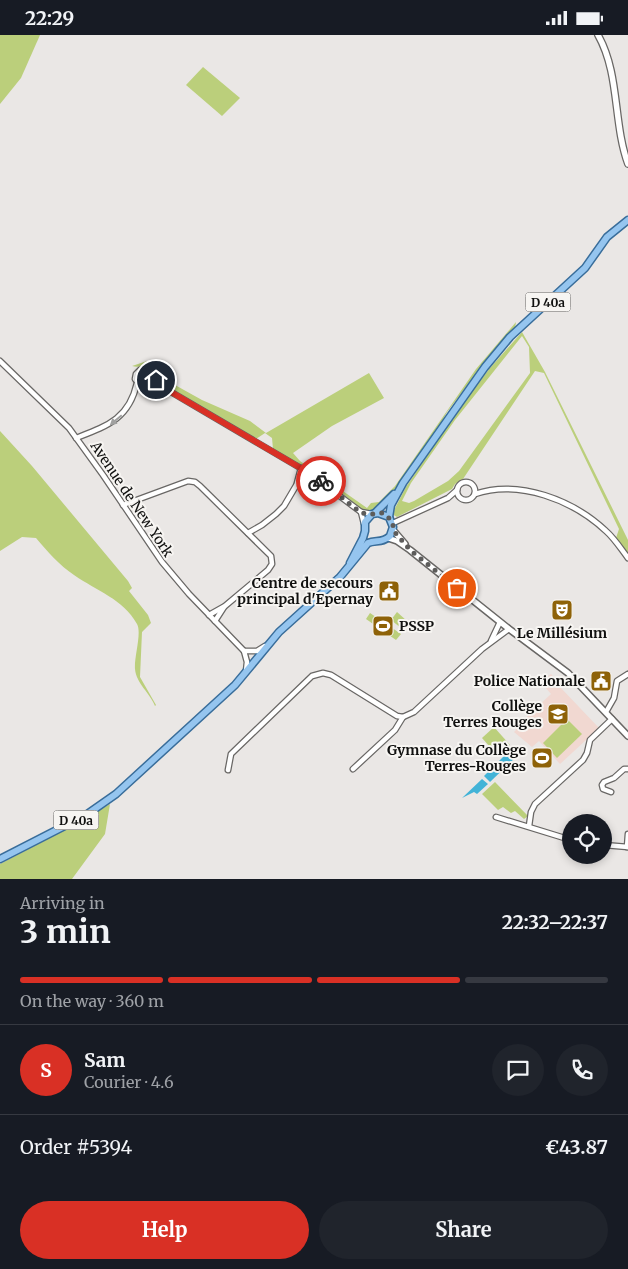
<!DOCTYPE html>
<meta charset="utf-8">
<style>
:root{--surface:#171b24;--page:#20242c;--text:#f1f3f6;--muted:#9ea1a6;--line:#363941;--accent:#d93025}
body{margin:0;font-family:Merriweather,serif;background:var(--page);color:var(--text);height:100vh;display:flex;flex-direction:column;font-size:19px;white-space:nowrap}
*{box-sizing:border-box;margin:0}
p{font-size:16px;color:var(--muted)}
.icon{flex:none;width:28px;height:28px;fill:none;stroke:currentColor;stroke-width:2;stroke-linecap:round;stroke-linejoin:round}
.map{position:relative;height:844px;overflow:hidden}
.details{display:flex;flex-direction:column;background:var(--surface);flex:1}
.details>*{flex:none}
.controls{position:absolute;left:562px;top:779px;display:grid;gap:10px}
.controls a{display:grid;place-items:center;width:50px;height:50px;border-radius:50%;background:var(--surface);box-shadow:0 2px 8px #0003;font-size:25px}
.pin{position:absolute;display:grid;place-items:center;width:42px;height:42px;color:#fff;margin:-21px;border:2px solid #fff;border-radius:50%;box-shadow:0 1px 5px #0007}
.courier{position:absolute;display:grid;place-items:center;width:50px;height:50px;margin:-25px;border:4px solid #d93025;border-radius:50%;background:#fff;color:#222;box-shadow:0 1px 6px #0007}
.headline em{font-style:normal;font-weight:700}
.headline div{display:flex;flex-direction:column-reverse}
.headline{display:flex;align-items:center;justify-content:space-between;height:85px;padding:0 20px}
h1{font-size:32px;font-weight:700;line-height:38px}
.bar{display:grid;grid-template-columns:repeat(4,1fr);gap:8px 5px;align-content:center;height:60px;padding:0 20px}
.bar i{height:6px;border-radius:4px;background:var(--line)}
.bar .on{background:var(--accent)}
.bar p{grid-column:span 4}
.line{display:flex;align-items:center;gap:12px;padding:0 20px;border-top:1px solid var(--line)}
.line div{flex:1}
.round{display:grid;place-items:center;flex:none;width:52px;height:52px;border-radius:26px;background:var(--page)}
.cta{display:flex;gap:10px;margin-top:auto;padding:10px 20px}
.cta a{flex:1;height:58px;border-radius:30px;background:var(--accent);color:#fff;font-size:20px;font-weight:700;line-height:58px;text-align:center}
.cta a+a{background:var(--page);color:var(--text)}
.status{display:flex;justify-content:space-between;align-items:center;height:35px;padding:0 25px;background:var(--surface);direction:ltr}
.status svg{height:14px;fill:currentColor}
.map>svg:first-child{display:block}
</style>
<div class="status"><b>22:29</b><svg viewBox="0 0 49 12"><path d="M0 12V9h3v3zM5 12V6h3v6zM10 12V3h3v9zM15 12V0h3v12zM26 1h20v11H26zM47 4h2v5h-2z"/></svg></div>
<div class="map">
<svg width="628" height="844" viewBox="0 0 628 844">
<rect width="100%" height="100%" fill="#eae7e5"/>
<polygon fill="#f1d8d1" points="551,639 561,650 560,652 599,693 560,729 539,706 532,712 514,697 516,695 515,693 551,659 541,647"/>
<g fill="#bbcf7b" fill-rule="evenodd">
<polygon points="0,0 40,0 21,43 0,69"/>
<polygon points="203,32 240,63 222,81 186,50"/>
<path d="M516,287L515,293L491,319L447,377L436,397L397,452L378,475L372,477L363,475L334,452L330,451L311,437L273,414L272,403L265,398L256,404L165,352C160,347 153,334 149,332C144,330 138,333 132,331L147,326L166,345L202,365L250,386L266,398L369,338L384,363L332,391L293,418L300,426L367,473L371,468L379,467L395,451L476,334Z"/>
<path d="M522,297L545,337L628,505V519L616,503L619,494L544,338L535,336L463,444L455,449L452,454L397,482L392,479L406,452L462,369L490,333ZM522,301L529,312L530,338L459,436L448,446L414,466L409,468L402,466L411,448L455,385Z"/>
<path d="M0,396L32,431L128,546L132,553L129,556L148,580L151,588L142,597L140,642L156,670L155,671C150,658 136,648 135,634C134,622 142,598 137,589C123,564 97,556 74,540C59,530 48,517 36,503L22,502L0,516Z"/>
<polygon points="397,577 407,586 401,593 391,585"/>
<polygon points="370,578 401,599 396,605 366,584"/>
<polygon points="567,684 582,699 557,723 543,708"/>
<polygon points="494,692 510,710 498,721 482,703"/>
<polygon points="495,747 528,781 524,784 515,776 511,778 503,772 498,775 482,759"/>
<polygon points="110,769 105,799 72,844 0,844 0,829 59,798"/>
</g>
<g fill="#42b3d7">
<polygon points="511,714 518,720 490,747 484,741"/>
<polygon points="482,744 488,749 477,759 474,757 462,763"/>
</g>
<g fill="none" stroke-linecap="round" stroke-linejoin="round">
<g stroke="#696765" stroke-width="7">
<g id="minor">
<polyline points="0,326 69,393 103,440 162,527 189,559 244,616"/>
<polyline points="153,341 166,354 309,438 361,477"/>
<polyline points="148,351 153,345 152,338 147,334 140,335 136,339 135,344 140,350 153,351 163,354"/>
<path d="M76,403C107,391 129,384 137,348"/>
<circle cx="466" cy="456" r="9"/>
<polyline points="297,448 301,433"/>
<path d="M475,459C519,444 573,465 606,496C615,504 621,514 628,523"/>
<polyline points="123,470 188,446 195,447 200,451 271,521 272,529 268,535 225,571 209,580"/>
<polyline points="393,488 448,463 457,455"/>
<polyline points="364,489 361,477 372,479"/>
<polyline points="248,498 262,490 276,479 284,471 297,449 309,438"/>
<polyline points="215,586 224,572"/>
<polyline points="491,606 500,587"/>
<polyline points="246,636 247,627 244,616 257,616 265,611"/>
<polyline points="606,677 614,663 617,646 628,639"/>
<polyline points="353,734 395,695 403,682"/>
<polyline points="228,735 231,719 312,641 323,638 331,640 397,681 403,682 414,677 482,614 509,594"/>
<polyline points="611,757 603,754 602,750 604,747 614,743 624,734 628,734"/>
<polyline points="496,782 571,805"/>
<polyline points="529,791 531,777 535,769 583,725 587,718 590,705 612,684"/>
<polyline points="604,810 628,812"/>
<polyline points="627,812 628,799"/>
</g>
</g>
<g stroke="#696765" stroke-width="8">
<g id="tertiary">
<polyline points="393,495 405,509"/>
<polyline points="388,503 397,506 410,515 509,594 568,638 628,701"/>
</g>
</g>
<g stroke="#696765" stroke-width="8">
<path id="secondary" d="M598,0C620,39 613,88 628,129"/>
</g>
<g stroke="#396d9a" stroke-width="9">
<g id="primary">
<polyline points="375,478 394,459"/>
<polyline points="389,482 391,470 403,448 485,332 510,302 585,233 607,202 628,185"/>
<path d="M0,824L86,780L116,759L235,650L279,597L340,542L368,508C376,505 383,508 390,501L393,492L389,482L378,478L372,479L365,487V496L363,503L350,528"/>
</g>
</g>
<use href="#minor" stroke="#fff" stroke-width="4.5"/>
<use href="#tertiary" stroke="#fff" stroke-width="5"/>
<use href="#secondary" stroke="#fff" stroke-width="5.5"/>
<use href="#primary" stroke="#95c5ef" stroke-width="6"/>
</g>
<defs><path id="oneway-solid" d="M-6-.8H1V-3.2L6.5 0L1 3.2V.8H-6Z" transform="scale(1.25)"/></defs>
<use fill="#a0a09f" href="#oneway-solid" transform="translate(116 385) rotate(140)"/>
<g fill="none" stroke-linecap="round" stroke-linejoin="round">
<polyline stroke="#5d5c5b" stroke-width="5" stroke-dasharray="0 9" points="321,446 361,478 372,479 383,478 388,482 393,488 393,495 410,515 457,553"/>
<polyline stroke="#d93025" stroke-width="6" points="156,345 166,354 309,438 321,446"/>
</g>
<defs>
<g id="civic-square" transform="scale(1.125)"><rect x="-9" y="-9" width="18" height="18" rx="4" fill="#8e6208" stroke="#f7f5f2"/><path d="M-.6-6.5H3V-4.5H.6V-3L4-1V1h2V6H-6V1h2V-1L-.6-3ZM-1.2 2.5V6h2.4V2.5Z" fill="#fff"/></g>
<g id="theatre-square" transform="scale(1.125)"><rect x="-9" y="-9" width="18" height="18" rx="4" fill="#8e6208" stroke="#f7f5f2"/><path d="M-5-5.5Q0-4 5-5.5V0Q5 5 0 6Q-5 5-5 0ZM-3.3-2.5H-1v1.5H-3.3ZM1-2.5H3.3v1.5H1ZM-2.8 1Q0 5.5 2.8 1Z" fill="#fff"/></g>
<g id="stadium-square" transform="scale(1.125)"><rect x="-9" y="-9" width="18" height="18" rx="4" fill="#8e6208" stroke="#f7f5f2"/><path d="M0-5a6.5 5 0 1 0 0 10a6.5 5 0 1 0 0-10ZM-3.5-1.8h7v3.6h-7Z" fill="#fff"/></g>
<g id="school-square" transform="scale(1.125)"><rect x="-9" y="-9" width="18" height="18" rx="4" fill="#8e6208" stroke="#f7f5f2"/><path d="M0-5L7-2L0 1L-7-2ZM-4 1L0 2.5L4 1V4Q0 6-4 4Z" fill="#fff"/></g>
</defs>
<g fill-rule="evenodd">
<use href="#civic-square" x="389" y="556"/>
<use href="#theatre-square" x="562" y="575"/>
<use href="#stadium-square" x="383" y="591"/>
<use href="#civic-square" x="601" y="646"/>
<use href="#school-square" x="558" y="679"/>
<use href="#stadium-square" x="542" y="723"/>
</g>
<g text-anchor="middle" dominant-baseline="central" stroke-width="4" stroke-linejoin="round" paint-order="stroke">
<g fill="#f7f5f2" stroke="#565554" stroke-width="1">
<rect x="525.5" y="257.5" width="45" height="19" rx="4"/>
<rect x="53.5" y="775.5" width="45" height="19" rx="4"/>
</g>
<g font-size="12" font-weight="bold" fill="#111110">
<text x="548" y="267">D 40a</text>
<text x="76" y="785">D 40a</text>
</g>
<g font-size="14" fill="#111110" stroke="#f7f5f2">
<text transform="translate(132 464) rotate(56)">Avenue de New York</text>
</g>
<g font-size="14" font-weight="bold" fill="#111110" stroke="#f7f5f2" text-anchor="end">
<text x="373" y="548">Centre de secours<tspan x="373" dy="16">principal d'Epernay</tspan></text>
<text x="399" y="591" text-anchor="start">PSSP</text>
<text x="562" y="598" text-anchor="middle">Le Millésium</text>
<text x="585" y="646">Police Nationale</text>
<text x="542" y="671">Collège<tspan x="542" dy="16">Terres Rouges</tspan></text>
<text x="526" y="715">Gymnase du Collège<tspan x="526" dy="16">Terres-Rouges</tspan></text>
</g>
</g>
</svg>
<div class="controls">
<a><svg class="icon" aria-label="locate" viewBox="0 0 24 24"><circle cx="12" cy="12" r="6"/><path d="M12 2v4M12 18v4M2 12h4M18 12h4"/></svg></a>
</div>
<div class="pin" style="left:457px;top:553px;background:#ea580c"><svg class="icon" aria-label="bag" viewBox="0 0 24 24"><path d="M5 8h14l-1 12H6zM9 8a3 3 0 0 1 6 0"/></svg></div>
<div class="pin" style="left:156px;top:345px;background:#1f2937"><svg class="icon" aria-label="home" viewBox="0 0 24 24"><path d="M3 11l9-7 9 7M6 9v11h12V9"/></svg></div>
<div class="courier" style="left:321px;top:446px"><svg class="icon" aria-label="bike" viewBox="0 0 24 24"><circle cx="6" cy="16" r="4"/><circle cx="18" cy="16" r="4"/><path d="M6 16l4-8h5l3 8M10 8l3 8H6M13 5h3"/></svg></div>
</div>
<section class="details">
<div class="headline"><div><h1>3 min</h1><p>Arriving in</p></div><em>22:32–22:37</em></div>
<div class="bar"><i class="on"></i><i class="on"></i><i class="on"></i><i></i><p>On the way · 360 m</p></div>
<div class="line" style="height:90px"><b class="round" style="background:var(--accent);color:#fff">S</b><div><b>Sam</b><p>Courier · 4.6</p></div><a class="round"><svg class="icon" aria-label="chat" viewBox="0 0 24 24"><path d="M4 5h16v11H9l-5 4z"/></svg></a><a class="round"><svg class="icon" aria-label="phone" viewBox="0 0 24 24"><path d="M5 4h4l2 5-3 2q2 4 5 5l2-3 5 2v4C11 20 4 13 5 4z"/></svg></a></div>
<div class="line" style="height:65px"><div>Order #5394</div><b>€43.87</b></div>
<div class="cta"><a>Help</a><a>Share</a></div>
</section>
